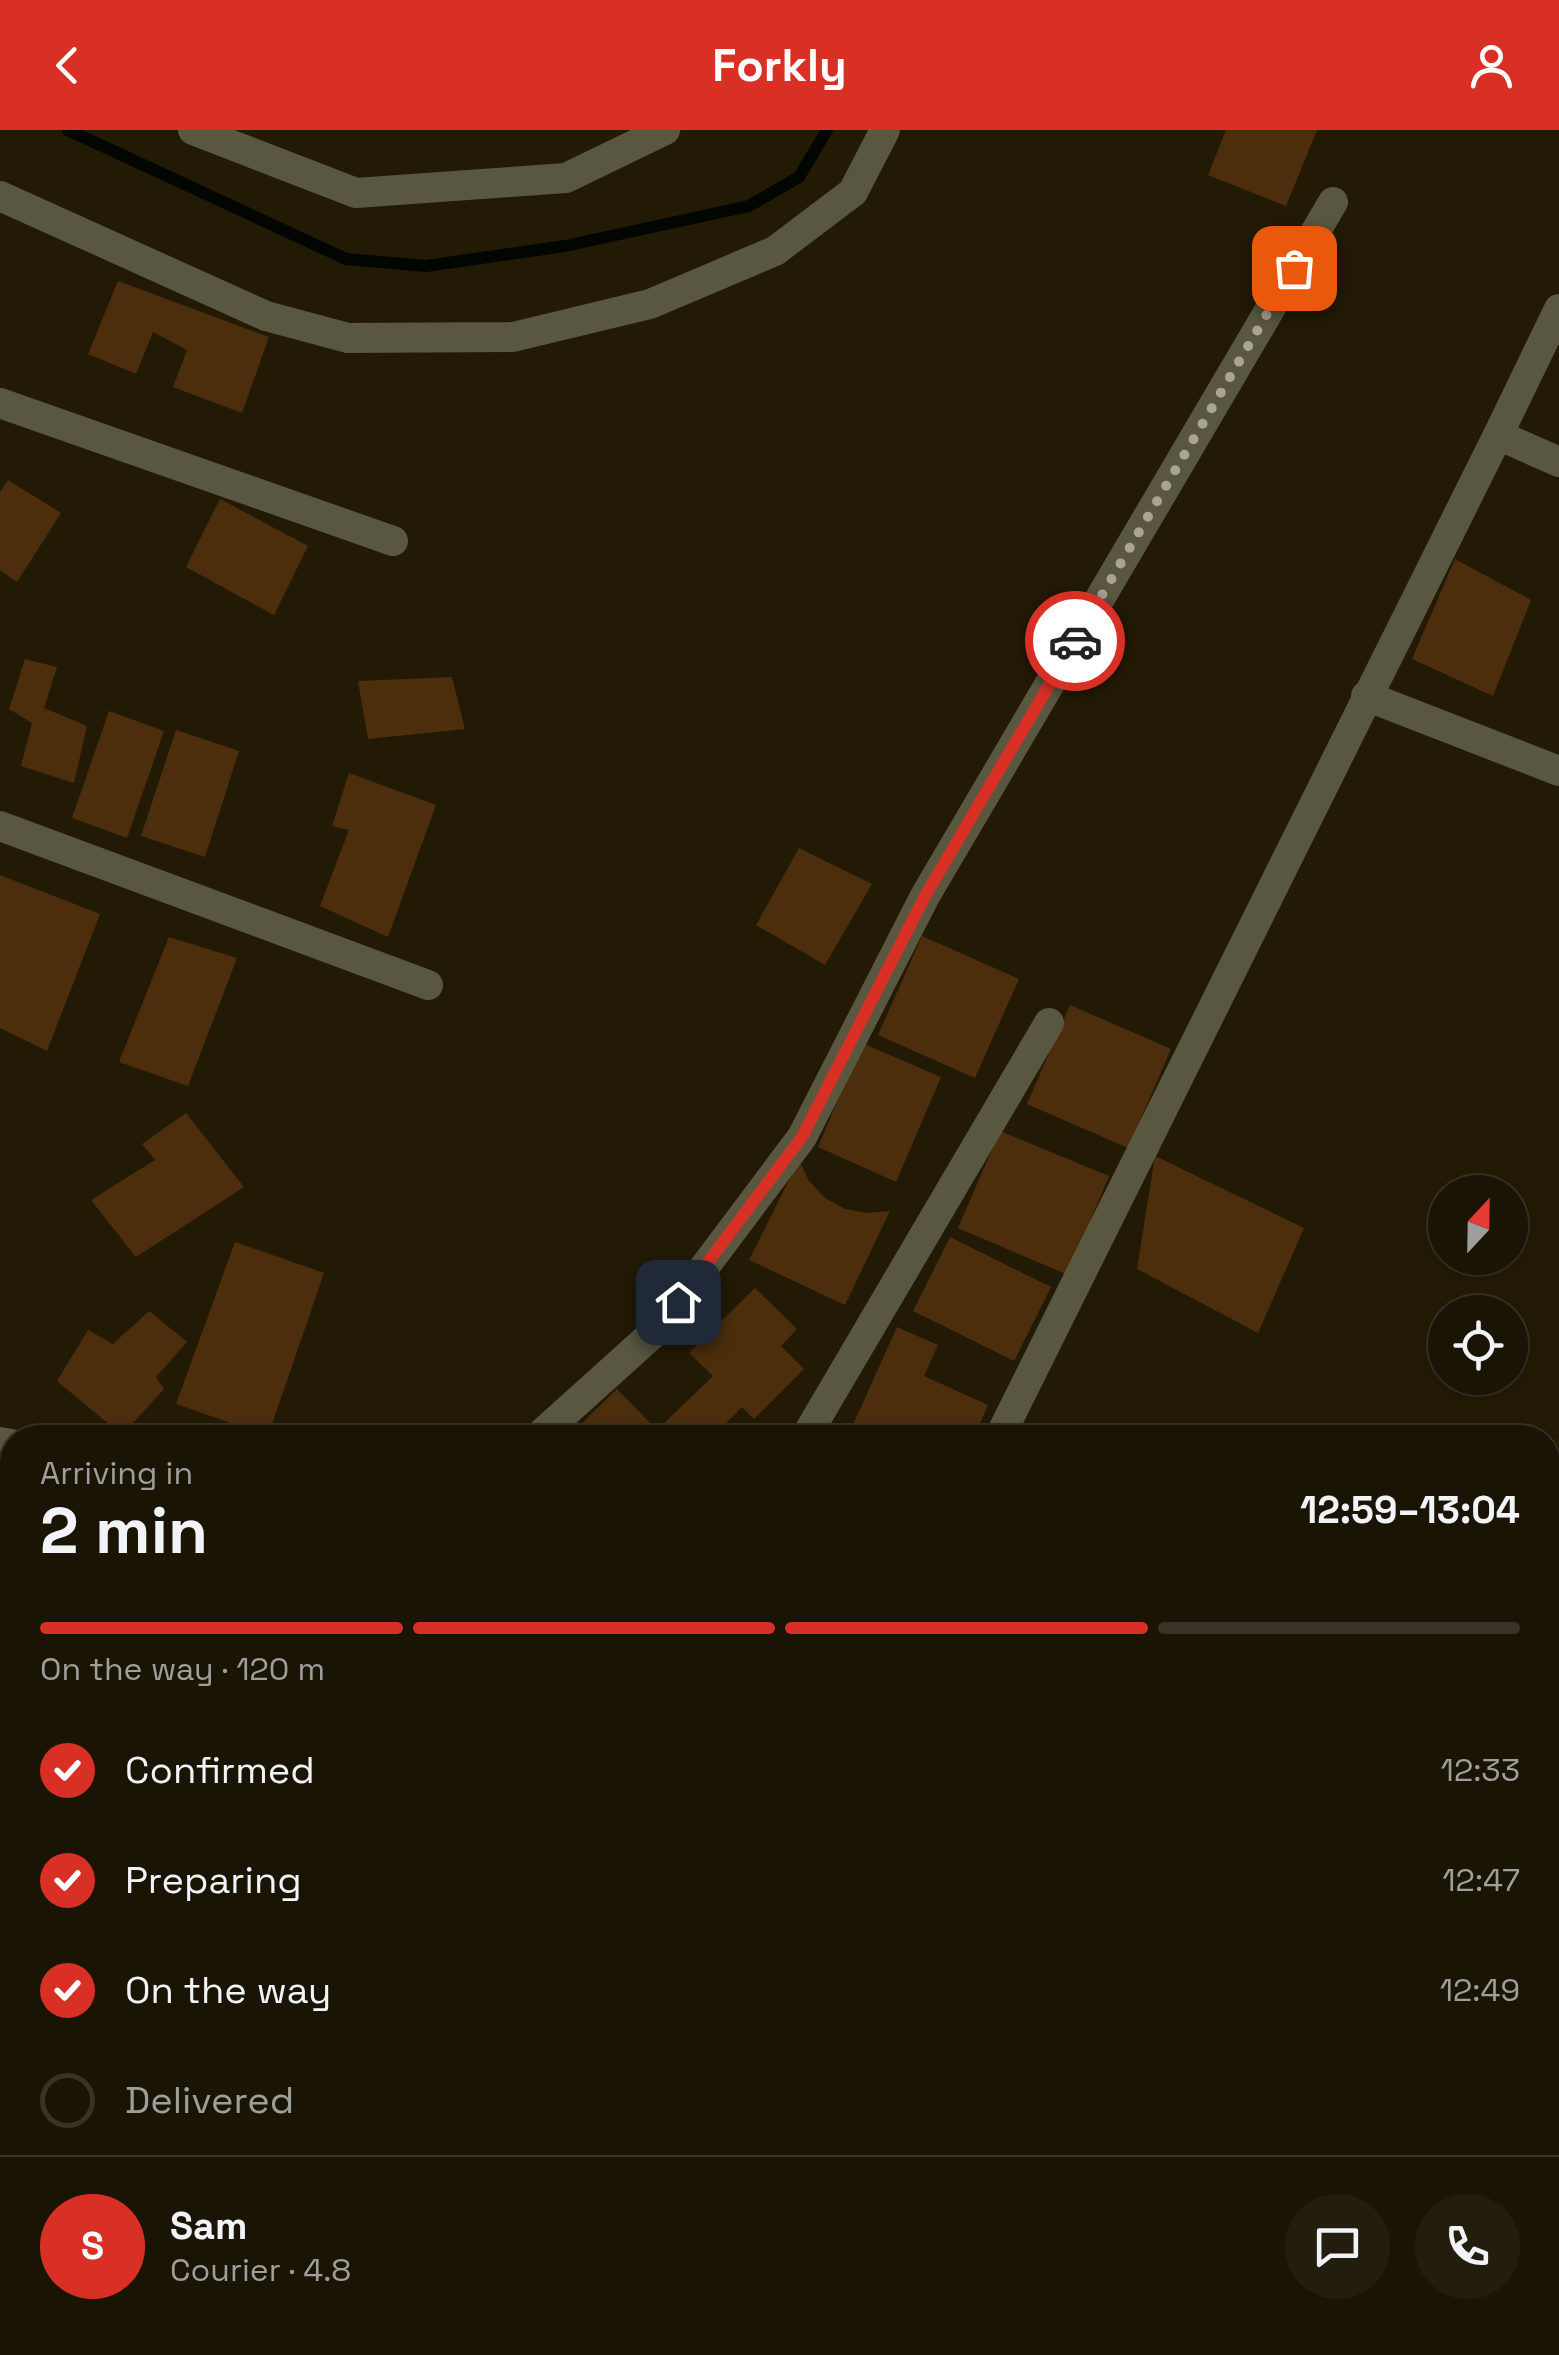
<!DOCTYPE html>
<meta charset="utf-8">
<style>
:root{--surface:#1a1404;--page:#231d0e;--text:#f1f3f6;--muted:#9f9e9a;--line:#383326;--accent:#d93025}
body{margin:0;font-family:"Space Grotesk",sans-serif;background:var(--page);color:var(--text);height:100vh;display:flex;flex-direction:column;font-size:38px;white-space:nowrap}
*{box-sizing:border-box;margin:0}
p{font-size:32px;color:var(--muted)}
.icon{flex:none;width:55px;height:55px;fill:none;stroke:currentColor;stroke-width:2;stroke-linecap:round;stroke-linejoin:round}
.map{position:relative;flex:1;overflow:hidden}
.details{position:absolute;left:0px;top:1295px;width:1560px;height:930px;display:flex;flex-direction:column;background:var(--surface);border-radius:40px 40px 0 0;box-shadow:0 2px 8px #0004,0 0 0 2px var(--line)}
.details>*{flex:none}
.needle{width:65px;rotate:22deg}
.controls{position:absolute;left:1428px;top:1045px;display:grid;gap:20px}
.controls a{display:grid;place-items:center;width:100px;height:100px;border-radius:50%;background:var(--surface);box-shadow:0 2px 8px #0004,0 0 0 2px var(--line);font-size:50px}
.pin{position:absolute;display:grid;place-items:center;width:85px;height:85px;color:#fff;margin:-42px;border-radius:20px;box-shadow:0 5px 15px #0006}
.courier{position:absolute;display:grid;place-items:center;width:100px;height:100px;margin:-50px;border:8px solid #d93025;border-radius:50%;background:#fff;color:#222;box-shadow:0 2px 12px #0007}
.headline em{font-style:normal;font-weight:800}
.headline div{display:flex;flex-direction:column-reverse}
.headline{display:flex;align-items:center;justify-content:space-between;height:170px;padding:0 40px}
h1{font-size:65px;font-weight:800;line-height:75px}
.bar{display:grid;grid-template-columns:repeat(4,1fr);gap:15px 10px;align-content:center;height:120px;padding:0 40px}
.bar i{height:12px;border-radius:8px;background:var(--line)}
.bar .active{background:var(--accent)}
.bar p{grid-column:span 4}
.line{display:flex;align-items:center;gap:25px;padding:0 40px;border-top:2px solid var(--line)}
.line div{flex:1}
.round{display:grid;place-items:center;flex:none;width:105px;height:105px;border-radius:52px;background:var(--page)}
ol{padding:0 40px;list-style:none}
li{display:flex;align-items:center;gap:30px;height:110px}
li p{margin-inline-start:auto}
li .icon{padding:10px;border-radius:50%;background:var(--accent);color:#fff;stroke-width:4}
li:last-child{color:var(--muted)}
li i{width:55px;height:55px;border:5px solid var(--line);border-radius:50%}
header{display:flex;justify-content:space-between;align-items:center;height:130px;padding:0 40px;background:var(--accent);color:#fff;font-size:45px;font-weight:800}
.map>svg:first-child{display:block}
</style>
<header><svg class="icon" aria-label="back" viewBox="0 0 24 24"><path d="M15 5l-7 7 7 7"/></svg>Forkly<svg class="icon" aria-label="person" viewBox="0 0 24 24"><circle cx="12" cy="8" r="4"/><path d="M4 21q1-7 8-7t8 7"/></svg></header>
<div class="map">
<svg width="1559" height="2225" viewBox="0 0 1559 2225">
<rect width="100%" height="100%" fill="#231a05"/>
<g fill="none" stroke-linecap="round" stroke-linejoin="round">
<polyline stroke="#010600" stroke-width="12" points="68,0 346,129 426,136 565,116 749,76 799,47 827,0"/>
</g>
<g fill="#4c2e0d">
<polygon points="1226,0 1317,0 1286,76 1208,45"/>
<polygon points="118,151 269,207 242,283 173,257 187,220 153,202 136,244 88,224"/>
<polygon points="8,350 61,383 17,452 0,440 0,362"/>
<polygon points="220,369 308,416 274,485 186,437"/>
<polygon points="1455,429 1531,470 1493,566 1412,529"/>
<polygon points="25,529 57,537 44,578 87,596 74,653 21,636 32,593 9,579"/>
<polygon points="452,547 465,599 368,609 358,551"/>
<polygon points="109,581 164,601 127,708 72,688"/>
<polygon points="176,600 239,621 205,727 141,706"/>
<polygon points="349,643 436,675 388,807 320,776 349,700 332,696"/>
<polygon points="799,718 872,754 825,835 756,795"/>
<polygon points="0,745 100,784 47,921 0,898"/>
<polygon points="922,806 1019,849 975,948 878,905"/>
<polygon points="169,807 237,828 188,956 119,932"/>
<polygon points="1070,875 1171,919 1128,1018 1027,974"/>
<polygon points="862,913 941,947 896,1052 818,1017"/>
<polygon points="186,983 244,1057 136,1127 91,1070 155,1030 142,1014"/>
<polygon points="1000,1001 1109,1046 1068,1145 958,1098"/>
<polygon points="1155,1026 1304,1098 1258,1203 1137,1139"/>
<polygon points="799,1030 809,1051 825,1068 845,1079 867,1083 890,1081 845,1175 749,1130"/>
<polygon points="950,1107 1051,1157 1014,1231 913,1181"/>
<polygon points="235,1112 324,1143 268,1306 176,1274"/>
<polygon points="755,1158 797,1199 781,1216 804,1239 754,1289 742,1277 711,1308 578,1308 573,1302 617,1259 657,1300 713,1246 689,1223"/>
<polygon points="149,1181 187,1212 156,1247 164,1259 122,1305 57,1251 88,1200 113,1214"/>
<polygon points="897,1197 938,1215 924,1246 988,1275 974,1308 847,1308"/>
<polygon points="1548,1425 1559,1448 1559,1509 1548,1503"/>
</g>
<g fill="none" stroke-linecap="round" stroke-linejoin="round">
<g stroke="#595740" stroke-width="30">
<polyline points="193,0 356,63 566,48 665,0"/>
<polyline points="0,66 266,186 348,208 513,207 650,174 775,121 853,62 885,0"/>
<polyline points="0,273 393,411"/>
<polyline points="1498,305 1559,179"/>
<polyline points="1366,566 1559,641"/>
<polyline points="0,696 428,855"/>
<polyline points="537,1308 658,1199 802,1007 925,766 1333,72"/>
<polyline points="805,1308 1049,893"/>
<polyline points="999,1308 1498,305 1559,332"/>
<polyline points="0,1312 12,1314"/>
<polyline points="931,2225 931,2212"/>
</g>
</g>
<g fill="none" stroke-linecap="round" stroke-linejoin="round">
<polyline stroke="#aba393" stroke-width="10" stroke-dasharray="0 18" points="1075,511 1294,138"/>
<polyline stroke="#d93025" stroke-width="12" points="678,1172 802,1007 925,766 1075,511"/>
</g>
</svg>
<div class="controls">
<a><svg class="needle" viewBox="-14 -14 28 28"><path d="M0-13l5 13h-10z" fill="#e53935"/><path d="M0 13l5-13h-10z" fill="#9f9e9a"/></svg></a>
<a><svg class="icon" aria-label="locate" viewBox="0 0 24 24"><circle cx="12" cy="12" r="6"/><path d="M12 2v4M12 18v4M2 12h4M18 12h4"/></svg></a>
</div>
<div class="pin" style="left:1294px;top:138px;background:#ea580c"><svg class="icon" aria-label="bag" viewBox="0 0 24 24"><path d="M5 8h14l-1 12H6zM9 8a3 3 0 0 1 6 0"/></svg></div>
<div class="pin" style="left:678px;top:1172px;background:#1f2937"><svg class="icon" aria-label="home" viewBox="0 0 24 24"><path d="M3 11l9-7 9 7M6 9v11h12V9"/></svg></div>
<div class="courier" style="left:1075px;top:511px"><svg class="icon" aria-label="car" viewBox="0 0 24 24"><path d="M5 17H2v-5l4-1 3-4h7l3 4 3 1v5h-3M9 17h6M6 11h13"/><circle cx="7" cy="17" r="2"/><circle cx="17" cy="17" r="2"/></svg></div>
<section class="details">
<div class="headline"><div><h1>2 min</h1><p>Arriving in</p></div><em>12:59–13:04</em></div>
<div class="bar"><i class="active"></i><i class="active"></i><i class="active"></i><i></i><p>On the way · 120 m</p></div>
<ol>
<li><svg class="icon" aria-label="check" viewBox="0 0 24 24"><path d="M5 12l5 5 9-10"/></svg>Confirmed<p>12:33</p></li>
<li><svg class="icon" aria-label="check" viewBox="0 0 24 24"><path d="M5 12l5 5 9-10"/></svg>Preparing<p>12:47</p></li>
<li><svg class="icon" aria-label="check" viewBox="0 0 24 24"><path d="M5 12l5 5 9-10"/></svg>On the way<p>12:49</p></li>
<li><i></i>Delivered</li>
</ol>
<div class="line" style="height:180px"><b class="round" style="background:var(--accent);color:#fff">S</b><div><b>Sam</b><p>Courier · 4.8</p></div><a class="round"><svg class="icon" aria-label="chat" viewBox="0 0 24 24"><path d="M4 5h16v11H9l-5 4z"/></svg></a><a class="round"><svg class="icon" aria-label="phone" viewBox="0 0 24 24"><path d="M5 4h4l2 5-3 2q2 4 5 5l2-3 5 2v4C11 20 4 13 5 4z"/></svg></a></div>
</section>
</div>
